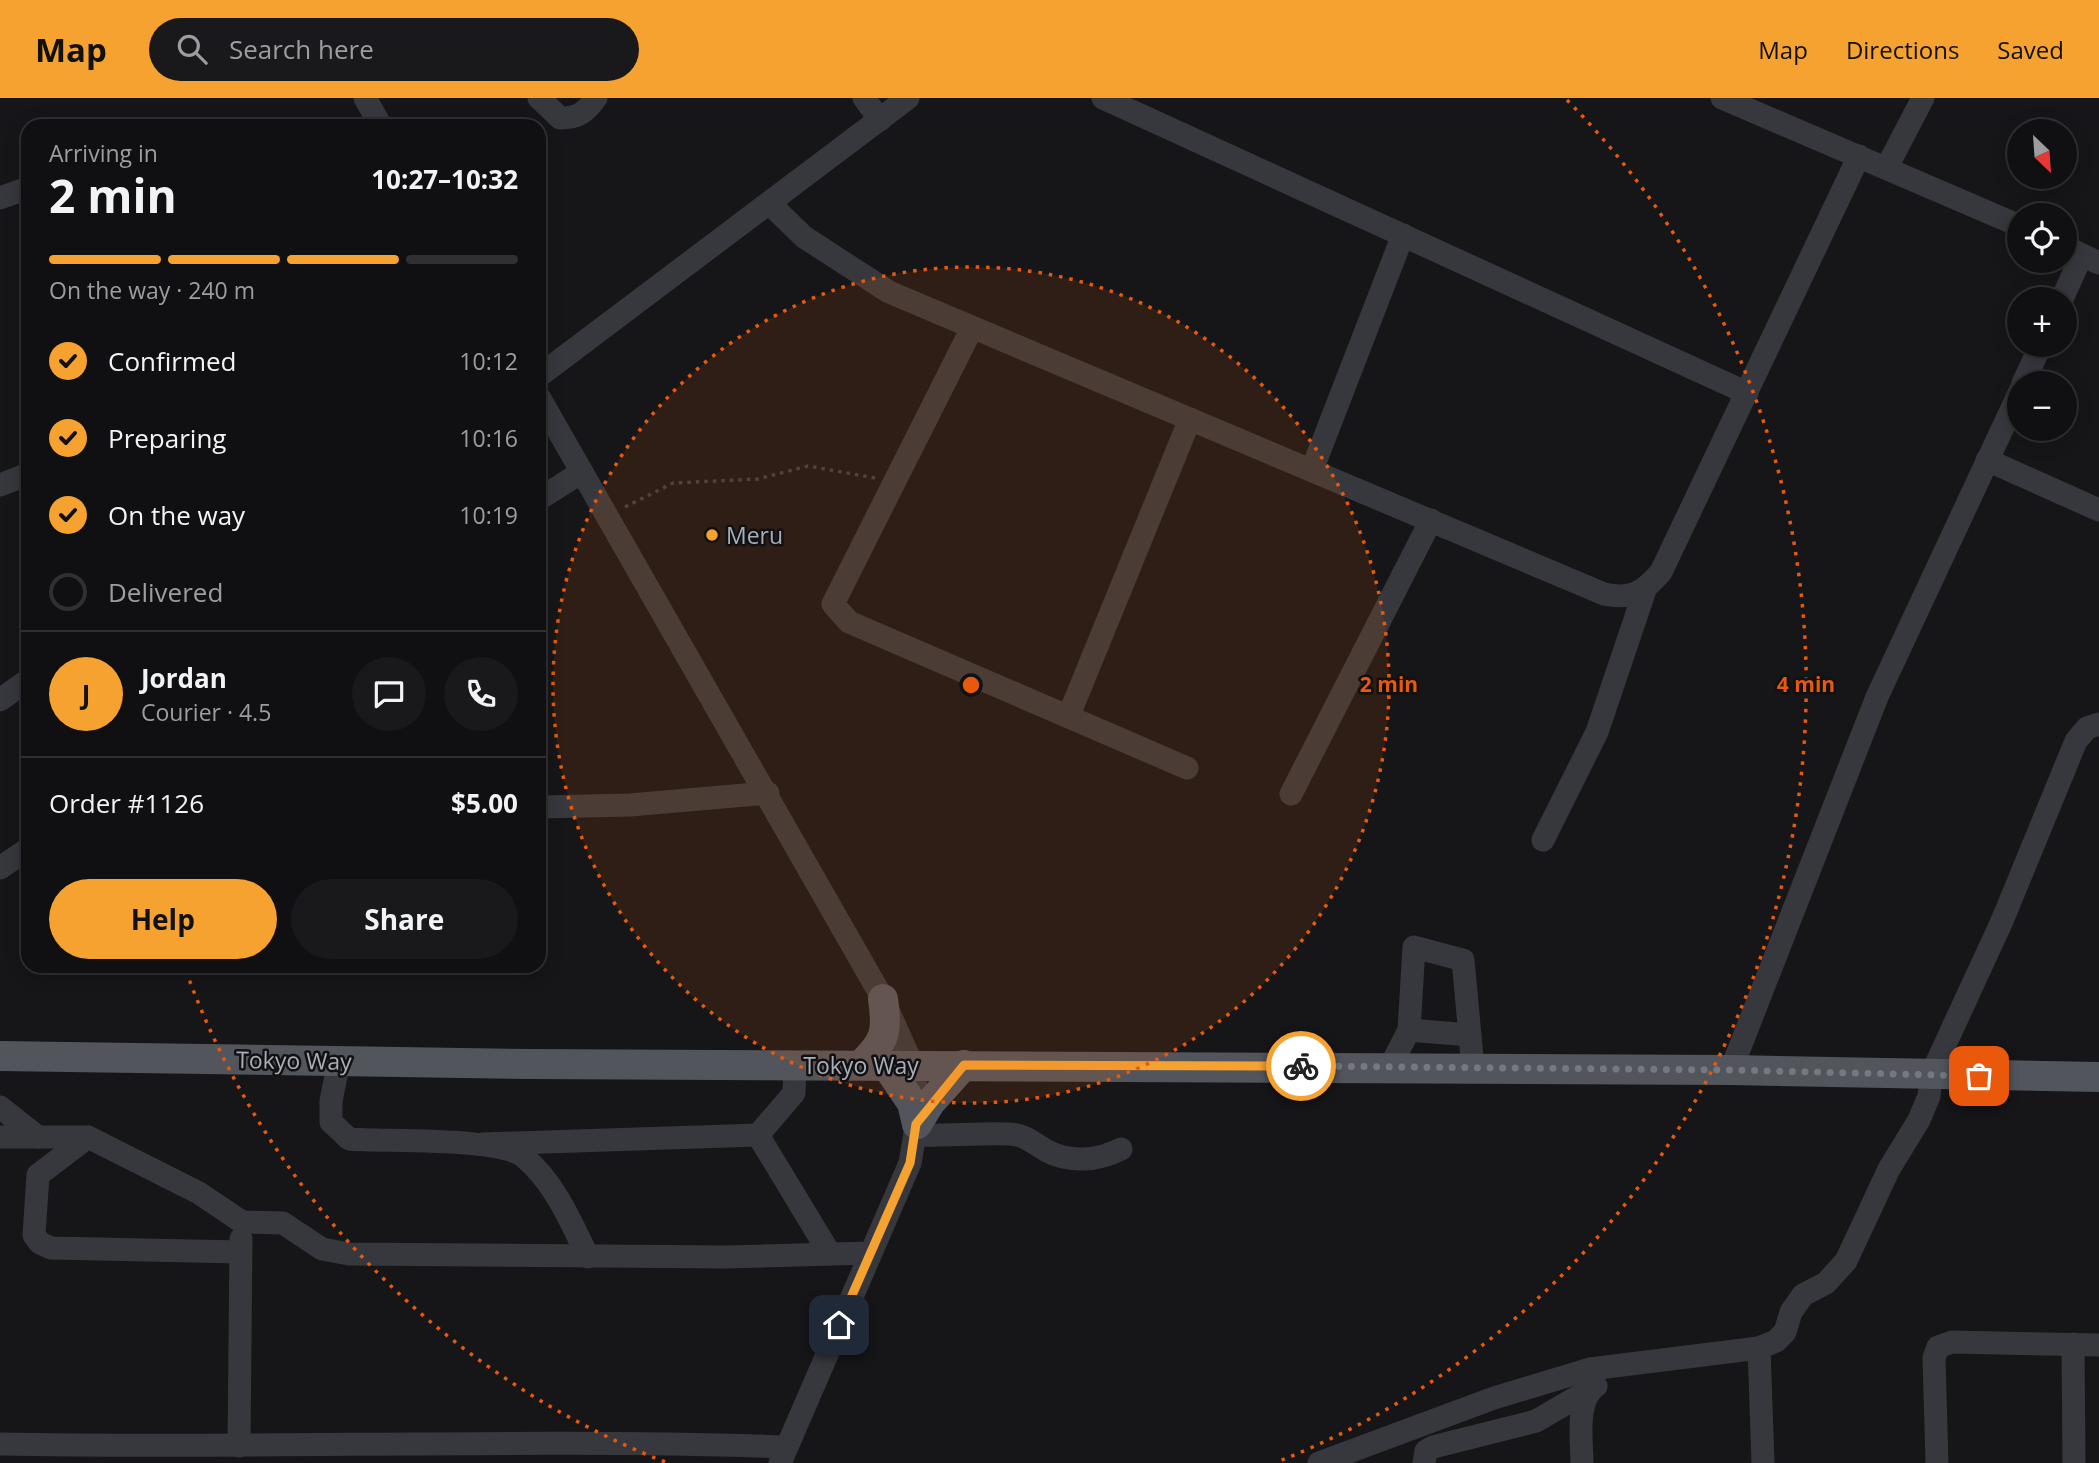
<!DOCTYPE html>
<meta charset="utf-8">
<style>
:root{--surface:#101012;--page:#19191b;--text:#f1f3f6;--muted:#9c9d9f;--line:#303032;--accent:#f5a231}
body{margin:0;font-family:"Open Sans",sans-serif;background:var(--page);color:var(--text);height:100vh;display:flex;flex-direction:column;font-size:26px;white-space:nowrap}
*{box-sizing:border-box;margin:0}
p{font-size:23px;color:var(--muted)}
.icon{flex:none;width:38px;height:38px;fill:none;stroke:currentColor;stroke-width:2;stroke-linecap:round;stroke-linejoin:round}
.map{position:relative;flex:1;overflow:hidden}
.details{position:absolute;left:21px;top:21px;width:525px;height:854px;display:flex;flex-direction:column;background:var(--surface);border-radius:21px;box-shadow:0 4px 18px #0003,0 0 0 2px var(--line)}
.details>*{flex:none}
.needle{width:46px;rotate:155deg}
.fabs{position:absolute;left:2007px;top:21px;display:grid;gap:14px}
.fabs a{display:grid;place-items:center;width:70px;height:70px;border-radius:50%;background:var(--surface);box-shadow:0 4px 18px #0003,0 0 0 2px var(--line);font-size:35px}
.pin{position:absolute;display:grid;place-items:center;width:60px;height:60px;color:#fff;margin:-30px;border-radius:14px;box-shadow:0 4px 10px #0006}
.courier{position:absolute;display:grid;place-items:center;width:70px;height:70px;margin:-35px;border:5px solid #f5a231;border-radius:50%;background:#fff;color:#222;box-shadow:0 2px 9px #0007}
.head em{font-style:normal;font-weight:700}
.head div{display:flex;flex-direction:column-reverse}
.head{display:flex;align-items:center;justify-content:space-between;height:119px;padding:0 28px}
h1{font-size:46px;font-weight:700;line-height:52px}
.bar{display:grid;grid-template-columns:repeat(4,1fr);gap:10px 7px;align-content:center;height:84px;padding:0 28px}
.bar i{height:9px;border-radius:5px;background:var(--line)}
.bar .current{background:var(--accent)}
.bar p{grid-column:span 4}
.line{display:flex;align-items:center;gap:18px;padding:0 28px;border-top:2px solid var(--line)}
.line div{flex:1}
.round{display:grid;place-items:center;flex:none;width:74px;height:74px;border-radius:37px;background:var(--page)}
ol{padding:0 28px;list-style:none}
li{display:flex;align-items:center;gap:21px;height:77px}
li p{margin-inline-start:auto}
li .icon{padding:7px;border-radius:50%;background:var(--accent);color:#111;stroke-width:4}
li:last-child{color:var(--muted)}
li i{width:38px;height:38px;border:4px solid var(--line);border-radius:50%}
.cta{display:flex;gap:14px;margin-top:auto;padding:14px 28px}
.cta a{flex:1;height:80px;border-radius:42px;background:var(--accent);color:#111;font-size:28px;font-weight:700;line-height:80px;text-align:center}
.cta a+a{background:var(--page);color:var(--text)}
header{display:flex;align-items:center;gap:42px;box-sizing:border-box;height:98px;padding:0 35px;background:var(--accent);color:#111}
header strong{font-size:33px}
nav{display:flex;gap:38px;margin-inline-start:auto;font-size:24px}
.search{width:490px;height:63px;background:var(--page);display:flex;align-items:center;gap:18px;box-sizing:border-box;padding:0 24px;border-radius:38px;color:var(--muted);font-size:26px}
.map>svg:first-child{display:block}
</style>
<header>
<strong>Map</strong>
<div class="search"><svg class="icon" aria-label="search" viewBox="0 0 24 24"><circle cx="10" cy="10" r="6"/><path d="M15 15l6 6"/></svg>Search here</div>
<nav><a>Map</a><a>Directions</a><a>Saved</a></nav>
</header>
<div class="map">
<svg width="2099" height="1365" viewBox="0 0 2099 1365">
<rect width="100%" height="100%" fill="#161618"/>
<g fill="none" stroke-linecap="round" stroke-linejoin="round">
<polyline stroke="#3d3f44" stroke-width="3.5" stroke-dasharray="3.5 5" stroke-linecap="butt" points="625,409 673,385 758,381 808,368 875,380"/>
<g stroke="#37383d" stroke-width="23">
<polyline points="365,0 381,28"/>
<path d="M539,0L560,20C578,20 585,15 596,0"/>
<polyline points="864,0 880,22"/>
<polyline points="1103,0 1747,295"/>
<polyline points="1722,0 2020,128"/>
<polyline points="1887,69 1923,0"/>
<polyline points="0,100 28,90"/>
<path d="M770,106L804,139L889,194L1604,496C1631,502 1644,494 1661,474L1859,58"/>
<polyline points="2065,149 2099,165"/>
<polyline points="2062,201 2082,157"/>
<polyline points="972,230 833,506 849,524 1187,670"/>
<polyline points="539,278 908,0"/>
<polyline points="2023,285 2041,247"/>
<polyline points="539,299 883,901 913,968 916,989 919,1012 910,1065 780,1365"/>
<polyline points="1987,362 2099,412"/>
<polyline points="1312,372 1403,137"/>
<polyline points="0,387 28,376"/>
<polyline points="539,401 582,374"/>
<polyline points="0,602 28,582"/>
<polyline points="1069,617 1190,321"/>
<polyline points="1291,696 1431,422"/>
<polyline points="539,709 630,707 768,695"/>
<polyline points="1543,742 1597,634 1645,492"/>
<polyline points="0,770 28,751"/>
<polyline points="1409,932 1470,937"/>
<path d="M339,963L331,1003V1024L349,1041C386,1044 500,1039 524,1059C555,1085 571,1124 588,1159"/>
<polyline points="1390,969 1409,932 1414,849 1463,862 1473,970"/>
<polyline points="1731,972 1877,599 2020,293"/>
<polyline points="0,1009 38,1039"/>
<polyline points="758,1037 794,995 795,967"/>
<path d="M915,1037C946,1038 977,1035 1008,1036C1025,1036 1034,1046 1047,1053C1070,1065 1098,1063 1121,1051"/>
<polyline points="0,1039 88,1039 199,1095 242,1124 283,1125 322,1151 349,1156 726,1159 870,1155"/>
<polyline points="88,1039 38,1077 34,1137 40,1145 51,1150 240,1154"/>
<polyline points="483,1046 758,1037 830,1156"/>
<polyline points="2073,1246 2074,1365"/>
<polyline points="1759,1250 1763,1365"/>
<path d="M0,1346C262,1351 524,1340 786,1349"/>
<polyline points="239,1348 241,1141"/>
<polyline points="1319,1365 1494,1300 1590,1271 1759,1250 1776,1243 1785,1234 1791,1214 1803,1197 1826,1185 1846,1163 1889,1071 1919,1022 1929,998 1931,977 2002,823 2076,643 2087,630 2099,626"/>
<polyline points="1424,1365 1426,1353 1433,1349 1536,1323 1591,1291"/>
<path d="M1582,1365C1582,1344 1575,1302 1596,1288"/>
<polyline points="1937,1365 1934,1260 1938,1249 1952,1244 2099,1247"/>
</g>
<g stroke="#53555c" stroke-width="30">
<polyline points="0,958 530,966 1731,972 2099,979"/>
<path d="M861,967C885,944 888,934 883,901"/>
<polyline points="887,968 912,1005 917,1026"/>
<polyline points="917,1026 930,1005 964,967"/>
</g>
</g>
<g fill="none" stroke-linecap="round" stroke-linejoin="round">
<polyline stroke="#747980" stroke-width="7" stroke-dasharray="0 12.6" points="1301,968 1731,972 1979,978"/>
<polyline stroke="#f5a231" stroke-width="9" points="839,1227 910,1065 916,1026 964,967 1301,968"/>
</g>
<circle cx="971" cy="587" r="418" fill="#e8590c" fill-opacity=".12"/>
<g fill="none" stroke="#e8590c" stroke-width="3.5" stroke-dasharray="3.5 7">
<circle cx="971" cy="587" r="418"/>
<path d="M665 1364A835 835 0 0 1 186 873M1567 2A835 835 0 0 1 1277 1364"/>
</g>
<circle fill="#f5a231" stroke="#111113" stroke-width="2.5" cx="712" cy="437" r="7"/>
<g text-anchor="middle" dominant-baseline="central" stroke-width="5" stroke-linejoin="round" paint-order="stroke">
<g font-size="23" fill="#a7aeb8" stroke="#111113" text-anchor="start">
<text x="726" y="437">Meru</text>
</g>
<g font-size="23" fill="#a7aeb8" stroke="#111113">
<text transform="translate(294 962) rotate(1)">Tokyo Way</text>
<text x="861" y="967">Tokyo Way</text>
</g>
</g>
<circle cx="971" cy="587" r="10" fill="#e8590c" stroke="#111113" stroke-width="3.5"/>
<g font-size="21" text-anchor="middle" font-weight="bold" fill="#e8590c" stroke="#111113" stroke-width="5" stroke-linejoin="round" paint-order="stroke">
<text x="1389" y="594">2 min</text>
<text x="1806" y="594">4 min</text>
</g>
</svg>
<div class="fabs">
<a><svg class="needle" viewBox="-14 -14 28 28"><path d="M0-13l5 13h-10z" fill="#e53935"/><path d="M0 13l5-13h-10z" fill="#9c9d9f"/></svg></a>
<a><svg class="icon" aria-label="locate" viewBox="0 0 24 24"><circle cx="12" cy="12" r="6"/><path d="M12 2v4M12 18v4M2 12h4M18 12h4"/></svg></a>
<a>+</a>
<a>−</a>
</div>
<div class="pin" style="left:1979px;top:978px;background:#ea580c"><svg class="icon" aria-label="bag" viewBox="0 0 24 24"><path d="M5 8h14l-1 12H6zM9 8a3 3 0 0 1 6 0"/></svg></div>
<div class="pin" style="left:839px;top:1227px;background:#1f2937"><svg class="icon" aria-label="home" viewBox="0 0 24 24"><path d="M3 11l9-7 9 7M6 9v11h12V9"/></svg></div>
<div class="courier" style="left:1301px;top:968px"><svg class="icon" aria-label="bike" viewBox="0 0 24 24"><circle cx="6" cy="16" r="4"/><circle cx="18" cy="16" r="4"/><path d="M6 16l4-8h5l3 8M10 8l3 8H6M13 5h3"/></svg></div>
<section class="details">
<div class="head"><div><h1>2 min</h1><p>Arriving in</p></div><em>10:27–10:32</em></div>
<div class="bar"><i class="current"></i><i class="current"></i><i class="current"></i><i></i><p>On the way · 240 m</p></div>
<ol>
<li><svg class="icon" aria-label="check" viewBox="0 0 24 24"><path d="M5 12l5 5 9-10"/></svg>Confirmed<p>10:12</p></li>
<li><svg class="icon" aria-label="check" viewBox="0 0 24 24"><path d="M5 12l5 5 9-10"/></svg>Preparing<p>10:16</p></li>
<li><svg class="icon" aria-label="check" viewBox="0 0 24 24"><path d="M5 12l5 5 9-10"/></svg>On the way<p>10:19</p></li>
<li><i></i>Delivered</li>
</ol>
<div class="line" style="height:126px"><b class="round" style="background:var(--accent);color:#111">J</b><div><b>Jordan</b><p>Courier · 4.5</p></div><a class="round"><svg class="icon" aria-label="chat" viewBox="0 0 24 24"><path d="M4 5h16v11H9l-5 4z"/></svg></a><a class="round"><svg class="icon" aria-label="phone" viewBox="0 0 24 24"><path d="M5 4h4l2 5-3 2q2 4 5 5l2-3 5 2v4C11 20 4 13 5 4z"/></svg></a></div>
<div class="line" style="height:91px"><div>Order #1126</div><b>$5.00</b></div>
<div class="cta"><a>Help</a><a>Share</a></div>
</section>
</div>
